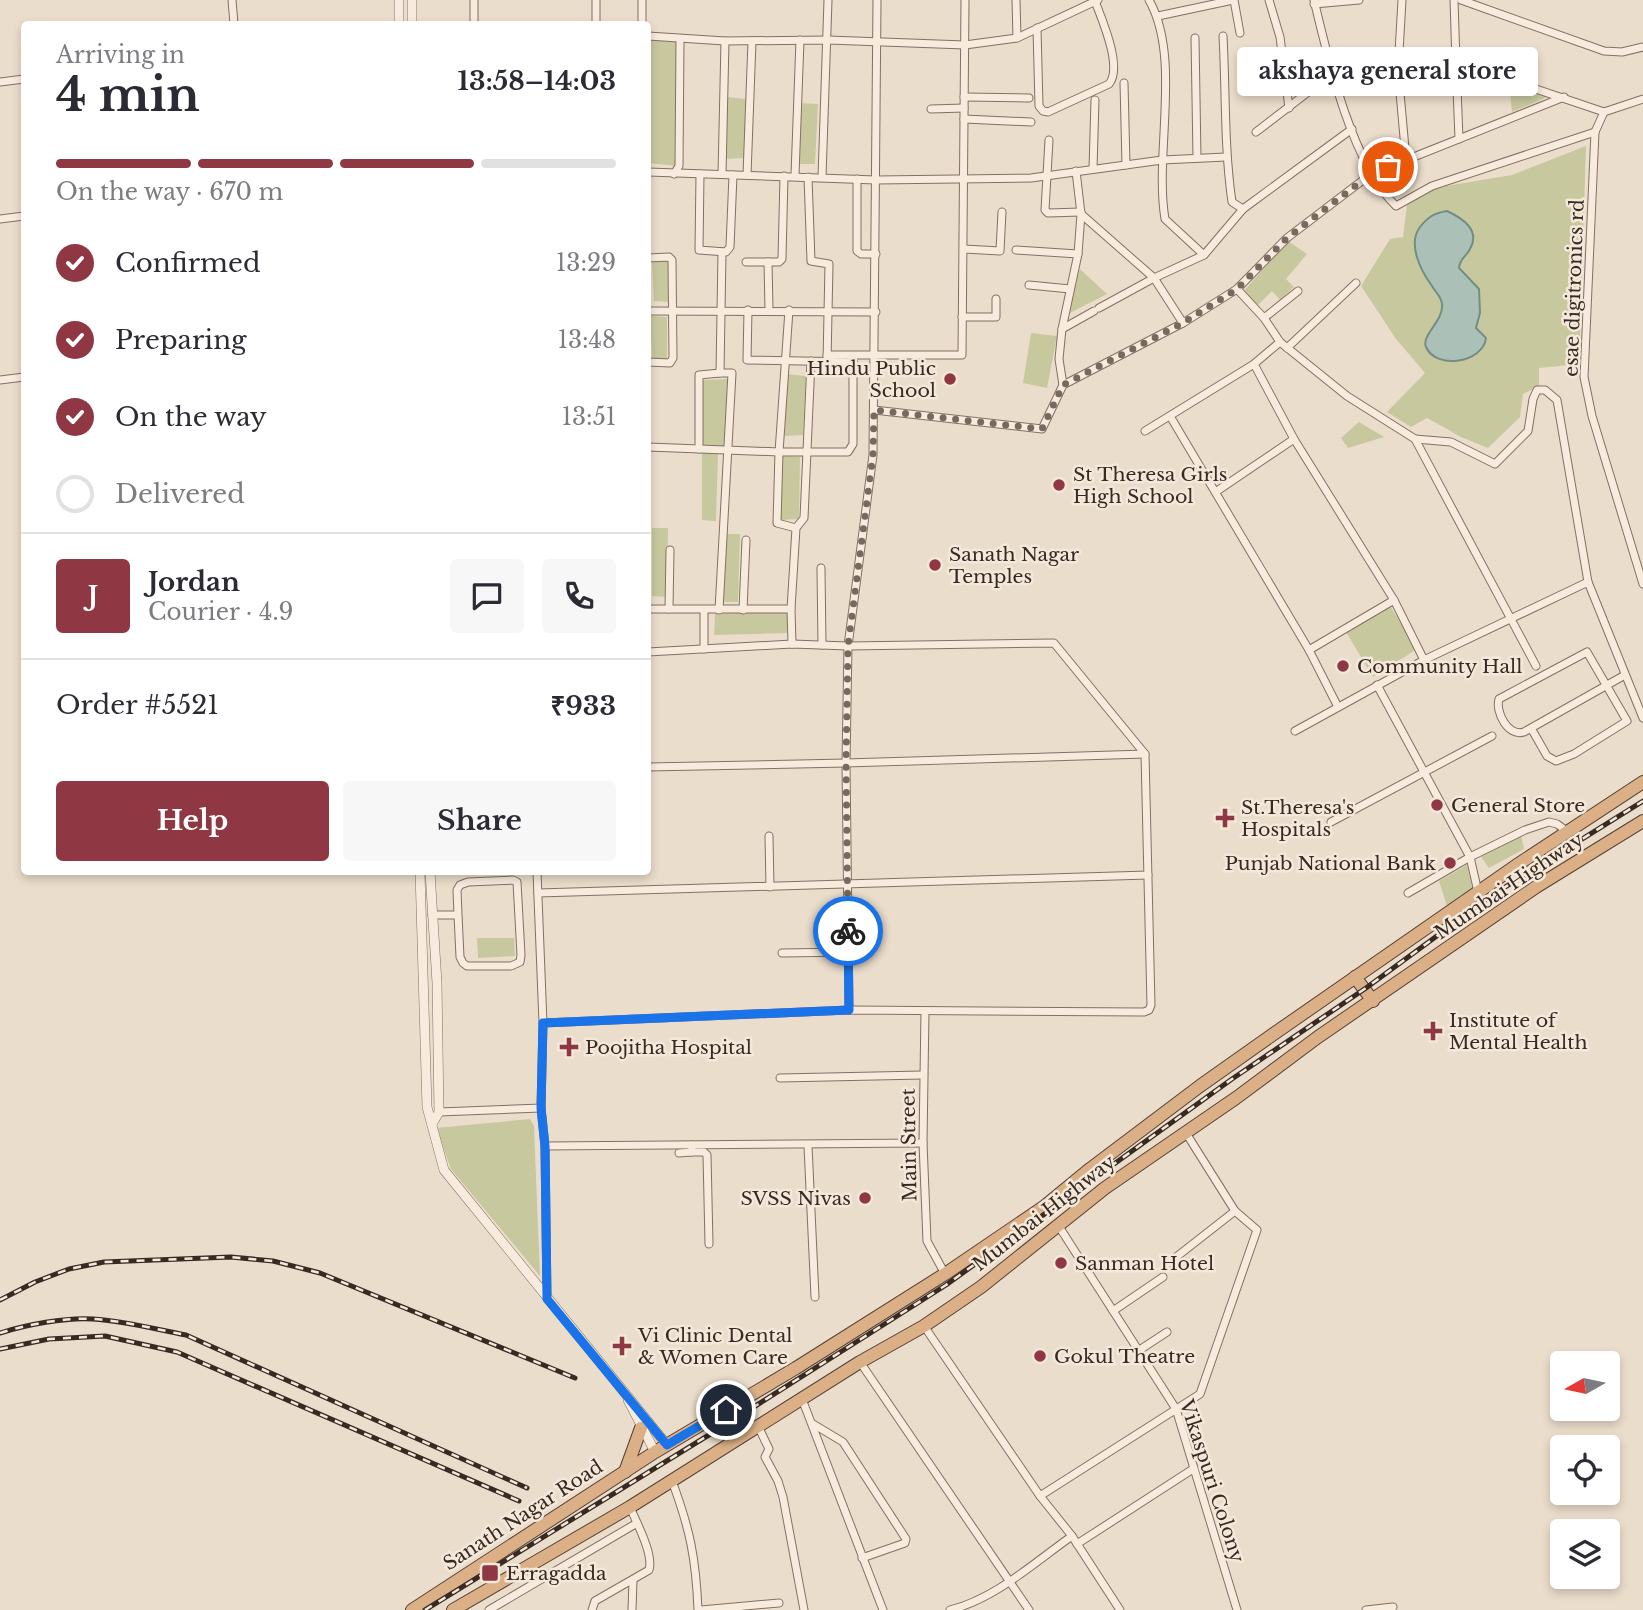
<!DOCTYPE html>
<meta charset="utf-8">
<style>
:root{--surface:#fff;--page:#f7f7f7;--text:#2b2b33;--muted:#7c7c81;--line:#e1e1e2;--accent:#8f3743}
body{margin:0;font-family:"Libre Baskerville",serif;background:var(--page);color:var(--text);height:100vh;display:flex;flex-direction:column;font-size:26px;white-space:nowrap}
*{box-sizing:border-box;margin:0}
p{font-size:23px;color:var(--muted)}
.icon{flex:none;width:38px;height:38px;fill:none;stroke:currentColor;stroke-width:2;stroke-linecap:round;stroke-linejoin:round}
.map{position:relative;flex:1;overflow:hidden}
.sheet{position:absolute;left:21px;top:21px;width:630px;height:854px;display:flex;flex-direction:column;background:var(--surface);border-radius:7px;box-shadow:0 4px 10px #0003}
.sheet>*{flex:none}
.needle{width:46px;rotate:261deg}
.fabs{position:absolute;left:1550px;top:1351px;display:grid;gap:14px}
.fabs a{display:grid;place-items:center;width:70px;height:70px;border-radius:7px;background:var(--surface);box-shadow:0 4px 10px #0003;font-size:35px}
.pin{position:absolute;display:grid;place-items:center;width:60px;height:60px;color:#fff;margin:-30px;border:4px solid #fff;border-radius:50%;box-shadow:0 2px 7px #0007}
.courier{position:absolute;display:grid;place-items:center;width:70px;height:70px;margin:-35px;border:5px solid #1a73e8;border-radius:50%;background:#fff;color:#222;box-shadow:0 2px 9px #0007}
.bubble{position:absolute;height:49px;border-radius:7px;background:var(--surface);box-shadow:0 4px 10px #0003;font-size:23px;font-weight:800;line-height:49px;text-align:center}
.head em{font-style:normal;font-weight:800}
.head div{display:flex;flex-direction:column-reverse}
.head{display:flex;align-items:center;justify-content:space-between;height:119px;padding:0 35px}
h1{font-size:46px;font-weight:800;line-height:52px}
.bar{display:grid;grid-template-columns:repeat(4,1fr);gap:10px 7px;align-content:center;height:84px;padding:0 35px}
.bar i{height:9px;border-radius:5px;background:var(--line)}
.bar .active{background:var(--accent)}
.bar p{grid-column:span 4}
.line{display:flex;align-items:center;gap:18px;padding:0 35px;border-top:2px solid var(--line)}
.line div{flex:1}
.round{display:grid;place-items:center;flex:none;width:74px;height:74px;border-radius:7px;background:var(--page)}
ol{padding:0 35px;list-style:none}
li{display:flex;align-items:center;gap:21px;height:77px}
li p{margin-inline-start:auto}
li .icon{padding:7px;border-radius:50%;background:var(--accent);color:#fff;stroke-width:4}
li:last-child{color:var(--muted)}
li i{width:38px;height:38px;border:4px solid var(--line);border-radius:50%}
.primary-button{display:flex;gap:14px;margin-top:auto;padding:14px 35px}
.primary-button a{flex:1;height:80px;border-radius:7px;background:var(--accent);color:#fff;font-size:28px;font-weight:800;line-height:80px;text-align:center}
.primary-button a+a{background:var(--page);color:var(--text)}
.map>svg:first-child{display:block}
</style>
<div class="map">
<svg width="1643" height="1610" viewBox="0 0 1643 1610">
<rect width="100%" height="100%" fill="#ebddcb"/>
<g fill="#c8c89f">
<polygon points="648,40 678,42 678,166 648,163"/>
<polygon points="1509,82 1550,96 1512,112"/>
<polygon points="726,97 746,99 744,158 725,159"/>
<polygon points="798,103 818,104 815,164 796,164"/>
<polygon points="1586,146 1579,364 1539,368 1539,386 1523,394 1520,417 1488,448 1461,437 1427,418 1411,427 1387,412 1425,373 1396,339 1361,286 1390,239 1403,237 1407,205 1434,188 1512,175"/>
<polygon points="1288,241 1307,254 1286,279 1294,287 1280,300 1272,291 1257,306 1243,292"/>
<polygon points="652,260 670,260 670,302 654,301"/>
<polygon points="1080,269 1107,294 1068,314"/>
<polygon points="650,316 667,317 667,359 652,358"/>
<polygon points="1031,333 1057,336 1047,388 1023,383"/>
<polygon points="786,374 806,376 803,435 785,436"/>
<polygon points="728,379 724,447 701,446 703,380"/>
<polygon points="1359,422 1384,437 1348,448 1341,438"/>
<polygon points="702,452 718,452 716,521 702,520"/>
<polygon points="781,456 800,457 799,519 781,520"/>
<polygon points="652,528 668,528 667,597 652,596"/>
<polygon points="724,534 740,534 738,602 724,602"/>
<polygon points="1390,606 1417,649 1373,677 1346,632"/>
<polygon points="787,610 787,633 714,635 715,614"/>
<polygon points="1521,834 1524,849 1489,868 1481,857"/>
<polygon points="1467,865 1473,891 1447,906 1439,881"/>
<polygon points="477,938 514,938 515,956 478,958"/>
<polygon points="530,1119 534,1126 540,1276 451,1169 436,1128"/>
</g>
<path fill="#abc0b7" stroke="#728e83" stroke-width="2" d="M1447,211C1462,218 1481,230 1470,249C1466,257 1460,258 1459,268L1479,289L1480,313L1476,328L1486,338C1483,363 1436,370 1426,347C1421,335 1444,321 1442,304C1441,296 1436,293 1432,286C1421,271 1407,244 1420,227C1428,217 1434,213 1447,211Z"/>
<g fill="none" stroke-linecap="round" stroke-linejoin="round">
<g stroke="#866f61" stroke-width="9">
<g id="minor">
<polyline points="232,0 234,24"/>
<polyline points="596,0 596,24"/>
<polyline points="1016,0 1017,38"/>
<path d="M1149,0C1182,58 1154,154 1165,219L1204,255"/>
<polyline points="1234,0 1240,33"/>
<polyline points="1269,0 1280,37 1289,108"/>
<path d="M1314,0C1328,59 1352,164 1396,206L1432,186L1595,132"/>
<polyline points="1402,0 1398,70 1406,160"/>
<polyline points="1454,0 1456,62 1604,112 1643,99"/>
<polyline points="1461,0 1604,51 1622,52 1643,47"/>
<polyline points="1314,4 1359,0"/>
<polyline points="1158,16 1233,0"/>
<polyline points="474,24 474,0"/>
<polyline points="642,24 642,0"/>
<path d="M1037,28L1039,106L1043,111L1048,112L1109,84C1123,67 1102,20 1095,1"/>
<polyline points="648,36 725,41 828,40 965,45 1017,38 1098,0"/>
<path d="M1223,36C1226,91 1224,147 1232,202L1243,209"/>
<polyline points="1195,38 1197,158"/>
<polyline points="1456,62 1459,139"/>
<polyline points="0,82 24,79"/>
<polyline points="1124,83 1126,165"/>
<polyline points="964,97 1029,98"/>
<polyline points="931,109 964,108"/>
<polyline points="1604,112 1595,132 1584,377 1592,416 1643,584"/>
<polyline points="964,119 1031,122"/>
<polyline points="1256,132 1333,73"/>
<polyline points="1049,140 1045,210 1048,213 1081,212"/>
<polyline points="1093,169 1095,100"/>
<polyline points="648,172 876,180 1031,178 1162,160 1226,157"/>
<polyline points="674,174 679,166 680,39"/>
<polyline points="700,174 699,250 726,252 730,247 733,175"/>
<polyline points="722,174 725,41"/>
<polyline points="747,175 752,41"/>
<polyline points="795,175 800,40"/>
<polyline points="808,177 811,261 829,264 827,362"/>
<polyline points="822,177 828,0"/>
<polyline points="857,179 857,251 861,254 876,254"/>
<polyline points="1081,214 1154,278 1183,323"/>
<polyline points="0,219 24,216"/>
<polyline points="964,249 1000,251 1002,212"/>
<polyline points="1016,250 1078,254"/>
<polyline points="648,258 669,257 672,260 673,358 670,363 648,362"/>
<polyline points="746,262 779,262 782,259 784,176"/>
<polyline points="768,262 769,310"/>
<polyline points="1029,285 1070,289"/>
<polyline points="1237,289 1264,318 1280,342 1347,396 1415,439 1536,666"/>
<polyline points="1099,308 1154,278 1204,255 1243,209 1352,129"/>
<polyline points="748,310 747,360 853,362"/>
<polyline points="789,310 779,452 777,523 796,528"/>
<polyline points="648,311 876,312"/>
<polyline points="962,317 996,317 996,299"/>
<polyline points="1264,318 1298,291"/>
<polyline points="1062,329 1094,311"/>
<polyline points="1287,348 1356,283"/>
<polyline points="827,355 962,355 965,0"/>
<polyline points="1254,364 1294,439 1394,600 1424,660"/>
<polyline points="0,380 24,377"/>
<polyline points="1063,385 1183,323 1237,289 1287,238 1371,174 1564,97"/>
<polyline points="874,410 1042,429 1063,385 1059,359 1062,329 1078,254 1081,214 1076,171"/>
<polyline points="1170,416 1309,650 1338,707"/>
<polyline points="1145,431 1254,364 1280,342"/>
<polyline points="1415,439 1451,442 1495,464 1528,431 1533,399 1537,390 1545,390 1557,400 1588,582 1643,718"/>
<polyline points="648,447 779,452 848,452 853,444 853,356"/>
<polyline points="699,449 699,375 720,373"/>
<polyline points="1217,491 1294,439"/>
<polyline points="821,568 822,645"/>
<polyline points="648,609 791,609"/>
<polyline points="669,609 670,550"/>
<polyline points="719,610 732,373 720,373 722,252"/>
<polyline points="743,610 746,540"/>
<polyline points="792,644 791,609 796,528 804,518 811,361"/>
<polyline points="704,649 704,610"/>
<polyline points="1309,650 1394,600"/>
<polyline points="1377,685 1470,857 1478,892"/>
<path d="M1531,728L1547,756L1556,761L1574,754L1627,721L1587,652L1499,699C1495,712 1508,737 1524,732L1625,675"/>
<polyline points="1295,731 1424,660 1588,582"/>
<polyline points="648,767 846,763 1145,754"/>
<polyline points="1331,822 1492,736"/>
<polyline points="769,836 770,887"/>
<polyline points="537,872 543,1023 541,1108 545,1146 547,1298"/>
<polyline points="538,893 1148,875"/>
<polyline points="1408,893 1470,857 1525,830 1549,822 1557,824 1568,832"/>
<polyline points="432,915 458,915 457,890 460,885 468,882 513,880 517,882 521,955 520,962 511,966 467,966 463,963 460,957 458,915"/>
<polyline points="782,953 849,952"/>
<polyline points="849,1010 846,763 848,646 873,455 877,0"/>
<polyline points="925,1011 923,1143 927,1241 945,1274"/>
<polyline points="543,1023 849,1010 1144,1012 1149,1010 1151,1005 1145,754 1054,643 848,646 792,644 648,652"/>
<polyline points="780,1078 923,1075"/>
<polyline points="439,1112 541,1108"/>
<polyline points="692,1145 692,1152 704,1152 707,1155 709,1244"/>
<polyline points="545,1146 923,1143"/>
<polyline points="808,1146 815,1297"/>
<polyline points="679,1153 692,1152"/>
<polyline points="1058,1225 1176,1409 1237,1610"/>
<polyline points="1166,1265 1235,1211 1186,1133"/>
<polyline points="1113,1311 1163,1277"/>
<polyline points="924,1326 1040,1496 1072,1536 1120,1610"/>
<polyline points="1138,1351 1167,1332"/>
<polyline points="860,1362 1029,1610"/>
<polyline points="802,1399 883,1610"/>
<polyline points="813,1424 843,1442 906,1539 905,1543 862,1558"/>
<polyline points="758,1426 769,1449 765,1457 778,1481 783,1497 804,1610"/>
<path d="M672,1481C690,1529 696,1559 698,1610"/>
<polyline points="1040,1496 1200,1394 1257,1230 1235,1211"/>
<polyline points="1077,1544 1193,1469"/>
<polyline points="489,1610 637,1523"/>
<path d="M592,1610L595,1601L649,1570C654,1554 636,1522 630,1507"/>
<polyline points="632,1610 633,1580"/>
<polyline points="701,1610 779,1603"/>
<path d="M950,1610C995,1599 1035,1562 1072,1536"/>
<polyline points="1366,1610 1393,1607"/>
</g>
</g>
<g stroke="#866f61" stroke-width="10">
<g id="tertiary">
<polyline points="399,24 399,0"/>
<polyline points="412,24 412,0"/>
<polyline points="420,872 427,1107 444,1170 667,1445"/>
<polyline points="430,872 437,983 439,1112 432,1124"/>
<polyline points="628,1400 655,1452"/>
</g>
</g>
<g stroke="#553f34" stroke-width="14">
<g id="trunk">
<polyline points="1355,977 1373,1001"/>
<polyline points="625,1472 641,1428"/>
<polyline points="412,1610 655,1452 796,1368 945,1274 1045,1206 1090,1169 1200,1086 1275,1033 1520,863 1643,782"/>
<polyline points="453,1610 630,1507 860,1362 924,1326 981,1287 1105,1188 1236,1098 1318,1037 1536,887 1643,821"/>
</g>
</g>
<use href="#minor" stroke="#f6ebdd" stroke-width="7"/>
<use href="#tertiary" stroke="#f6ebdd" stroke-width="9"/>
<use href="#trunk" stroke="#dcb086" stroke-width="12"/>
<g stroke="#382a22" stroke-width="5">
<g id="rail">
<polyline points="0,1300 35,1282 69,1269 104,1262 231,1257 273,1261 320,1273 575,1378"/>
<path d="M0,1333C25,1325 66,1317 93,1319C124,1321 155,1329 186,1335L527,1488"/>
<polyline points="0,1349 49,1339 105,1336 177,1352 519,1501"/>
<polyline points="425,1610 738,1417 946,1285 1232,1079 1366,988 1494,894 1643,801"/>
</g>
</g>
<use href="#rail" stroke="#f3e8da" stroke-width="2.5" stroke-dasharray="8" stroke-linecap="butt"/>
</g>
<g fill="none" stroke-linecap="round" stroke-linejoin="round">
<polyline stroke="#77695d" stroke-width="7" stroke-dasharray="0 12.6" points="848,931 846,763 848,646 873,455 874,410 1042,429 1063,385 1183,323 1237,289 1287,238 1371,174 1388,167"/>
<polyline stroke="#1a73e8" stroke-width="9" points="726,1410 667,1445 547,1299 545,1146 541,1108 543,1023 849,1010 848,931"/>
</g>
<g fill="#8f3743" stroke="#f3e8da" stroke-width="2.5">
<circle cx="950" cy="379" r="7"/>
<circle cx="1059" cy="485" r="7"/>
<circle cx="935" cy="565" r="7"/>
<circle cx="1343" cy="666" r="7"/>
<circle cx="1437" cy="805" r="7"/>
<path d="M1221.5 807.5h7v7h7v7h-7v7h-7v-7h-7v-7h7z"/>
<circle cx="1450" cy="863" r="7"/>
<path d="M1429.5 1020.5h7v7h7v7h-7v7h-7v-7h-7v-7h7z"/>
<path d="M565.5 1036.5h7v7h7v7h-7v7h-7v-7h-7v-7h7z"/>
<circle cx="865" cy="1198" r="7"/>
<circle cx="1061" cy="1263" r="7"/>
<path d="M618.5 1335.5h7v7h7v7h-7v7h-7v-7h-7v-7h7z"/>
<circle cx="1040" cy="1356" r="7"/>
<rect x="481" y="1564" width="18" height="18" rx="3.5"/>
</g>
<g text-anchor="middle" dominant-baseline="central" stroke-width="5" stroke-linejoin="round" paint-order="stroke">
<g font-size="19" fill="#382a22" stroke="#f3e8da">
<text transform="translate(1574 288) rotate(-88)">esae digitronics rd</text>
<text transform="translate(1509 886) rotate(-34)">Mumbai Highway</text>
<text transform="translate(909 1145) rotate(-91)">Main Street</text>
<text transform="translate(1044 1213) rotate(-38)">Mumbai Highway</text>
<text transform="translate(1212 1481) rotate(72)">Vikaspuri Colony</text>
<text transform="translate(523 1515) rotate(-33)">Sanath Nagar Road</text>
</g>
<g font-size="19" fill="#382a22" stroke="#f3e8da" text-anchor="start">
<text x="936" y="368" text-anchor="end">Hindu Public<tspan x="936" dy="22">School</tspan></text>
<text x="1073" y="474">St Theresa Girls<tspan x="1073" dy="22">High School</tspan></text>
<text x="949" y="554">Sanath Nagar<tspan x="949" dy="22">Temples</tspan></text>
<text x="1357" y="666">Community Hall</text>
<text x="1451" y="805">General Store</text>
<text x="1241" y="807">St.Theresa's<tspan x="1241" dy="22">Hospitals</tspan></text>
<text x="1436" y="863" text-anchor="end">Punjab National Bank</text>
<text x="1449" y="1020">Institute of<tspan x="1449" dy="22">Mental Health</tspan></text>
<text x="585" y="1047">Poojitha Hospital</text>
<text x="851" y="1198" text-anchor="end">SVSS Nivas</text>
<text x="1075" y="1263">Sanman Hotel</text>
<text x="638" y="1335">Vi Clinic Dental<tspan x="638" dy="22">&amp; Women Care</tspan></text>
<text x="1054" y="1356">Gokul Theatre</text>
<text x="506" y="1573">Erragadda</text>
</g>
</g>
</svg>
<div class="fabs">
<a><svg class="needle" viewBox="-14 -14 28 28"><path d="M0-13l5 13h-10z" fill="#e53935"/><path d="M0 13l5-13h-10z" fill="#7c7c81"/></svg></a>
<a><svg class="icon" aria-label="locate" viewBox="0 0 24 24"><circle cx="12" cy="12" r="6"/><path d="M12 2v4M12 18v4M2 12h4M18 12h4"/></svg></a>
<a><svg class="icon" aria-label="layers" viewBox="0 0 24 24"><path d="M12 4l9 5-9 5-9-5zM3 14l9 5 9-5"/></svg></a>
</div>
<div class="pin" style="left:1388px;top:167px;background:#ea580c"><svg class="icon" aria-label="bag" viewBox="0 0 24 24"><path d="M5 8h14l-1 12H6zM9 8a3 3 0 0 1 6 0"/></svg></div>
<div class="pin" style="left:726px;top:1410px;background:#1f2937"><svg class="icon" aria-label="home" viewBox="0 0 24 24"><path d="M3 11l9-7 9 7M6 9v11h12V9"/></svg></div>
<div class="courier" style="left:848px;top:931px"><svg class="icon" aria-label="bike" viewBox="0 0 24 24"><circle cx="6" cy="16" r="4"/><circle cx="18" cy="16" r="4"/><path d="M6 16l4-8h5l3 8M10 8l3 8H6M13 5h3"/></svg></div>
<div class="bubble" style="left:1237px;top:47px;width:301px">akshaya general store</div>
<section class="sheet">
<div class="head"><div><h1>4 min</h1><p>Arriving in</p></div><em>13:58–14:03</em></div>
<div class="bar"><i class="active"></i><i class="active"></i><i class="active"></i><i></i><p>On the way · 670 m</p></div>
<ol>
<li><svg class="icon" aria-label="check" viewBox="0 0 24 24"><path d="M5 12l5 5 9-10"/></svg>Confirmed<p>13:29</p></li>
<li><svg class="icon" aria-label="check" viewBox="0 0 24 24"><path d="M5 12l5 5 9-10"/></svg>Preparing<p>13:48</p></li>
<li><svg class="icon" aria-label="check" viewBox="0 0 24 24"><path d="M5 12l5 5 9-10"/></svg>On the way<p>13:51</p></li>
<li><i></i>Delivered</li>
</ol>
<div class="line" style="height:126px"><b class="round" style="background:var(--accent);color:#fff">J</b><div><b>Jordan</b><p>Courier · 4.9</p></div><a class="round"><svg class="icon" aria-label="chat" viewBox="0 0 24 24"><path d="M4 5h16v11H9l-5 4z"/></svg></a><a class="round"><svg class="icon" aria-label="phone" viewBox="0 0 24 24"><path d="M5 4h4l2 5-3 2q2 4 5 5l2-3 5 2v4C11 20 4 13 5 4z"/></svg></a></div>
<div class="line" style="height:91px"><div>Order #5521</div><b>₹933</b></div>
<div class="primary-button"><a>Help</a><a>Share</a></div>
</section>
</div>
